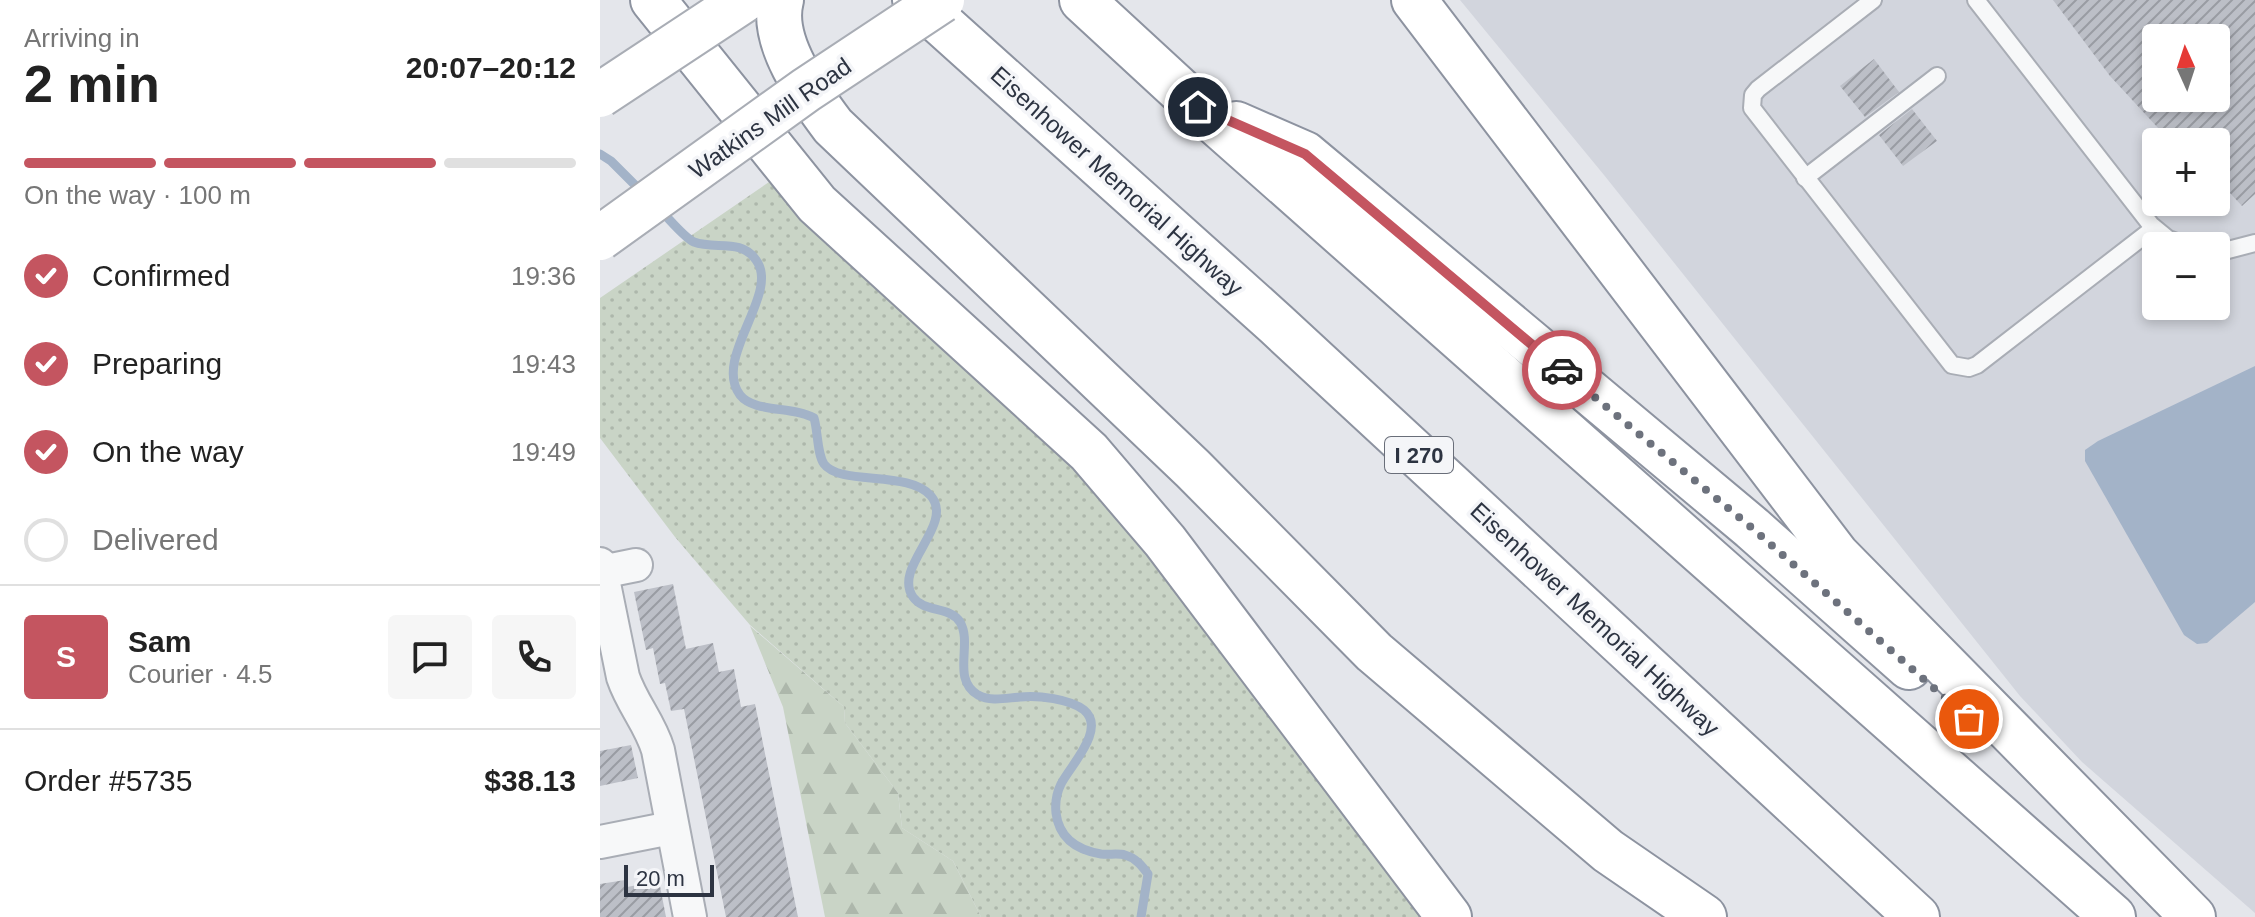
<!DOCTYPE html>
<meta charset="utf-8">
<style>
:root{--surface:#fff;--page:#f6f6f6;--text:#222;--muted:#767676;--line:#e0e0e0;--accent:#c45560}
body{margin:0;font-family:Helvetica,sans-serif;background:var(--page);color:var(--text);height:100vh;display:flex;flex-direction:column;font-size:30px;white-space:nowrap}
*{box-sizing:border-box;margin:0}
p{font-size:26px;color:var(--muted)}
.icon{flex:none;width:44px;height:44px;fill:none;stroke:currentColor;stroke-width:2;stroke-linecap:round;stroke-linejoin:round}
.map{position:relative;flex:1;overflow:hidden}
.panel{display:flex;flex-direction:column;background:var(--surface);width:600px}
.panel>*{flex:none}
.needle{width:52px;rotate:357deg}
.controls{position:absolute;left:1542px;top:24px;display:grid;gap:16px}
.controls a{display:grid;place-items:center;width:88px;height:88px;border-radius:8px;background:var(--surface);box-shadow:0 4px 12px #0003;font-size:40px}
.scale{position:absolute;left:24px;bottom:20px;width:90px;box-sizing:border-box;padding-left:8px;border:4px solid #2d3442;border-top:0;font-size:22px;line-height:28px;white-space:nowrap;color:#2d3442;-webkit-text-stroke:6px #f4f5f8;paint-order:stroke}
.pin{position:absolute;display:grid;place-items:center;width:68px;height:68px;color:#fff;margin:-34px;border:4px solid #fff;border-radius:50%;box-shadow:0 2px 8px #0007}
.courier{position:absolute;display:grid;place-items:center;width:80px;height:80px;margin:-40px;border:6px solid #c45560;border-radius:50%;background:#fff;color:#222;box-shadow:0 2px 10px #0007}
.overview em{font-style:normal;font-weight:700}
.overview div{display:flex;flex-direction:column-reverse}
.overview{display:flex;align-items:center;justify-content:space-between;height:136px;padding:0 24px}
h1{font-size:52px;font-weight:700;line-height:60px}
.bar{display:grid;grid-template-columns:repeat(4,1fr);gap:12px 8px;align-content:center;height:96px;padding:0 24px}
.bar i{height:10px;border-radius:6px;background:var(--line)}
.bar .current{background:var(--accent)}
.bar p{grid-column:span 4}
.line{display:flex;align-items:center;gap:20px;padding:0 24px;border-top:2px solid var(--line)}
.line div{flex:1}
.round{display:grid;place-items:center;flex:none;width:84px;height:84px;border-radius:8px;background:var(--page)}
ol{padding:0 24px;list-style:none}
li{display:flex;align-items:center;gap:24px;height:88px}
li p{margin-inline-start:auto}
li .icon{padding:8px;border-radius:50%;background:var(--accent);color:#fff;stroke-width:4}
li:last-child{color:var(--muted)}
li i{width:44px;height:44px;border:4px solid var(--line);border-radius:50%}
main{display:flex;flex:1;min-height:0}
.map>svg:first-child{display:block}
</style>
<main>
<section class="panel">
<div class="overview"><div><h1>2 min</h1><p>Arriving in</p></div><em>20:07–20:12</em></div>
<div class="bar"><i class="current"></i><i class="current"></i><i class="current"></i><i></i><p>On the way · 100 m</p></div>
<ol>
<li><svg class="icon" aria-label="check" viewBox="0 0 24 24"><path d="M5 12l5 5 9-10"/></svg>Confirmed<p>19:36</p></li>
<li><svg class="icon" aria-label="check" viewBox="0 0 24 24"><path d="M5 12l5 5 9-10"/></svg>Preparing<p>19:43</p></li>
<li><svg class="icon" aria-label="check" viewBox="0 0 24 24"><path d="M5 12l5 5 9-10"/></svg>On the way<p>19:49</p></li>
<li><i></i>Delivered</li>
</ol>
<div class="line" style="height:144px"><b class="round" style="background:var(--accent);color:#fff">S</b><div><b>Sam</b><p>Courier · 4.5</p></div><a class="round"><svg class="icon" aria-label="chat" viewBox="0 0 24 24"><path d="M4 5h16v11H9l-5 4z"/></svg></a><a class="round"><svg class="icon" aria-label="phone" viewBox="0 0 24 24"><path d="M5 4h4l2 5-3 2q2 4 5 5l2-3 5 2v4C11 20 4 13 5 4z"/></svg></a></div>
<div class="line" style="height:104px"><div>Order #5735</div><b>$38.13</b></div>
</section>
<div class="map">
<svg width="1655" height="917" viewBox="0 0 1655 917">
<defs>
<pattern id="grass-dots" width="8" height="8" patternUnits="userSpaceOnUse" patternTransform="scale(2)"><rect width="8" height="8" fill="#c9d4c6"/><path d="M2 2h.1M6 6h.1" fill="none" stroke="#adb7ab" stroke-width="1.8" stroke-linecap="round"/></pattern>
<pattern id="forest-firs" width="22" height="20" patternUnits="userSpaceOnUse" patternTransform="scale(2)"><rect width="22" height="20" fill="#c9d4c6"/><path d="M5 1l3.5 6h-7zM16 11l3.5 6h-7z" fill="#adb7ab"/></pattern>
<pattern id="building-hatch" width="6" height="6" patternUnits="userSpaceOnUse" patternTransform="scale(2)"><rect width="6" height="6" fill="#bcbfc7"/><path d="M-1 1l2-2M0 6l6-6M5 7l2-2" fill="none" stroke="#999ca3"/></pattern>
</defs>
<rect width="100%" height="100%" fill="#e4e6eb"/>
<path fill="#d2d5dd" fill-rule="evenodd" d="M860,0H1655V913L1482,762L1420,696L1004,175ZM1556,38H1616V98H1556ZM1556,142H1616V202H1556ZM1556,246H1616V306H1556Z"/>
<polygon fill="url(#grass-dots)" points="172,180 528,515 828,917 381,917 353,861 302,828 298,793 245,723 244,707 150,625 75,537 0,438 0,298"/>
<polygon fill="url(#forest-firs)" points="150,626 244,707 245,723 298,793 302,828 353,861 381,917 225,917 183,707"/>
<polygon fill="#a3b3c8" points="1655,366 1655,602 1607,643 1597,644 1584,635 1485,461 1485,450 1498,441"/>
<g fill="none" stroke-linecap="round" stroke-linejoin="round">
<g stroke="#a3b3c8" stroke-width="9">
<polyline points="0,154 11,161 42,192"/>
<path d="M58,208C67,216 84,238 94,242C115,250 141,238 156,260C181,293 112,358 140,395C154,413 193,406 214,418C218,431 217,454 224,464C240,486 310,470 331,496C355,525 292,567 313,597C324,613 350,606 360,622C373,644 351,679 378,695C391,702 406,698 420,697C438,695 470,699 484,710C507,729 470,766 461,784C456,794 455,803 456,813C459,838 477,850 501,854C509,855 518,853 525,855C536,858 542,866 548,874L541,917"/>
</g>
</g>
<g fill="url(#building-hatch)" fill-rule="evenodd">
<path d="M1453,0H1655V194L1642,206L1616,178V142H1571L1510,76ZM1556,38H1616V98H1556Z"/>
<polygon points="1274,59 1299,92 1265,117 1240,86"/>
<polygon points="1312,109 1337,141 1303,166 1279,135"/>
<polygon points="73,584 86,649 113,643 119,672 134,669 141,707 155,704 198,917 126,917 84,709 71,711 65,683 60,684 53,648 46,650 34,592"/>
<polygon points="31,745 38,778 0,786 0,751"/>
<polygon points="25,880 27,887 59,881 66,917 0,917 0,884"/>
</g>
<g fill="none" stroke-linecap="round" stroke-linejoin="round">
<g stroke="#a9adb5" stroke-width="20">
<g id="service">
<polyline points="1273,0 1158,89 1153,95 1152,108 1352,365 1369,368 1377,365 1554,228"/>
<polyline points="1376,0 1551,225 1568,239 1587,246"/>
<polyline points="1205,178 1337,76"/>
<polyline points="1616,250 1628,250 1655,243"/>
</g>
</g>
<g stroke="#a9adb5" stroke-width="36">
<g id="minor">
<path d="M0,564L23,677C32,704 50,723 58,750L90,917"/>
<polyline points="1,572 36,565"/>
<polyline points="0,842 71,828"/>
</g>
</g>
<g stroke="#8d93a0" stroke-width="48">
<g id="motorway">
<polyline points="53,0 217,204 489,452 565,541 849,917"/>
<path d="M181,0C170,42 209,94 233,126L593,469L774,652L1008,851L1104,917"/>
<polyline points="315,0 676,324 1317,917"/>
<polyline points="482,0 598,107 1513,917"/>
<polyline points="814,0 1237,555 1593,917"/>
<polyline points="636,124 705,154 1152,528 1309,667"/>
</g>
</g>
<use href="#service" stroke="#f7f8f9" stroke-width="16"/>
<use href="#minor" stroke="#f7f8f9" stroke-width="32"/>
<use href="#motorway" stroke="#fff" stroke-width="44"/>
<g stroke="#a9adb5" stroke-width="48" stroke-linecap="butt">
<g id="secondary-bridge">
<polyline points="0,95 144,0"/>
<polyline points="0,238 206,90 342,0"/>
</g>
</g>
<use href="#secondary-bridge" stroke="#fff" stroke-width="44"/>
</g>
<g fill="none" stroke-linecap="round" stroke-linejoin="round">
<polyline stroke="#6d727d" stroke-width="8" stroke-dasharray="0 14.4" points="962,370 1152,528 1369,719"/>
<polyline stroke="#c45560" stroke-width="10" points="598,107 705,154 962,370"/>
</g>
<g text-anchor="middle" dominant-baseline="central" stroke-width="7" stroke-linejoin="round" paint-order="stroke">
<rect fill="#f4f5f8" stroke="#696e79" stroke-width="2" x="785" y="437" width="68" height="36" rx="6"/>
<g font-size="22" font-weight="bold" fill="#2d3442">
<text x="819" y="455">I 270</text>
</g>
<g font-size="24" fill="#2d3442" stroke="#f4f5f8">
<text transform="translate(170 118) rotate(-35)">Watkins Mill Road</text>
<text transform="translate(517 181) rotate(42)">Eisenhower Memorial Highway</text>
<text transform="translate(995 619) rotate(43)">Eisenhower Memorial Highway</text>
</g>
</g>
</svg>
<div class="controls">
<a><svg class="needle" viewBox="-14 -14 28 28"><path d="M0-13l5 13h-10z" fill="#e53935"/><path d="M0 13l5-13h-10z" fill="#767676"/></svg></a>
<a>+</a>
<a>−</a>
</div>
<div class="scale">20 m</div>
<div class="pin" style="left:1369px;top:719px;background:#ea580c"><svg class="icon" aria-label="bag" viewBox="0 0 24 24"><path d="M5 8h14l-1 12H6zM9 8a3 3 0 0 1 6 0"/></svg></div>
<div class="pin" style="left:598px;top:107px;background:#1f2937"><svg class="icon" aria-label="home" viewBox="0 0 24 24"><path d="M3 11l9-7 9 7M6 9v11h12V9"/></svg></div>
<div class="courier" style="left:962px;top:370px"><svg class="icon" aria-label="car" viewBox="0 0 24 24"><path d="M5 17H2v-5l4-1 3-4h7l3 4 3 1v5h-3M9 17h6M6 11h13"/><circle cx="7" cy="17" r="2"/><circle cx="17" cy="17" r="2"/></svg></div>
</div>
</main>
